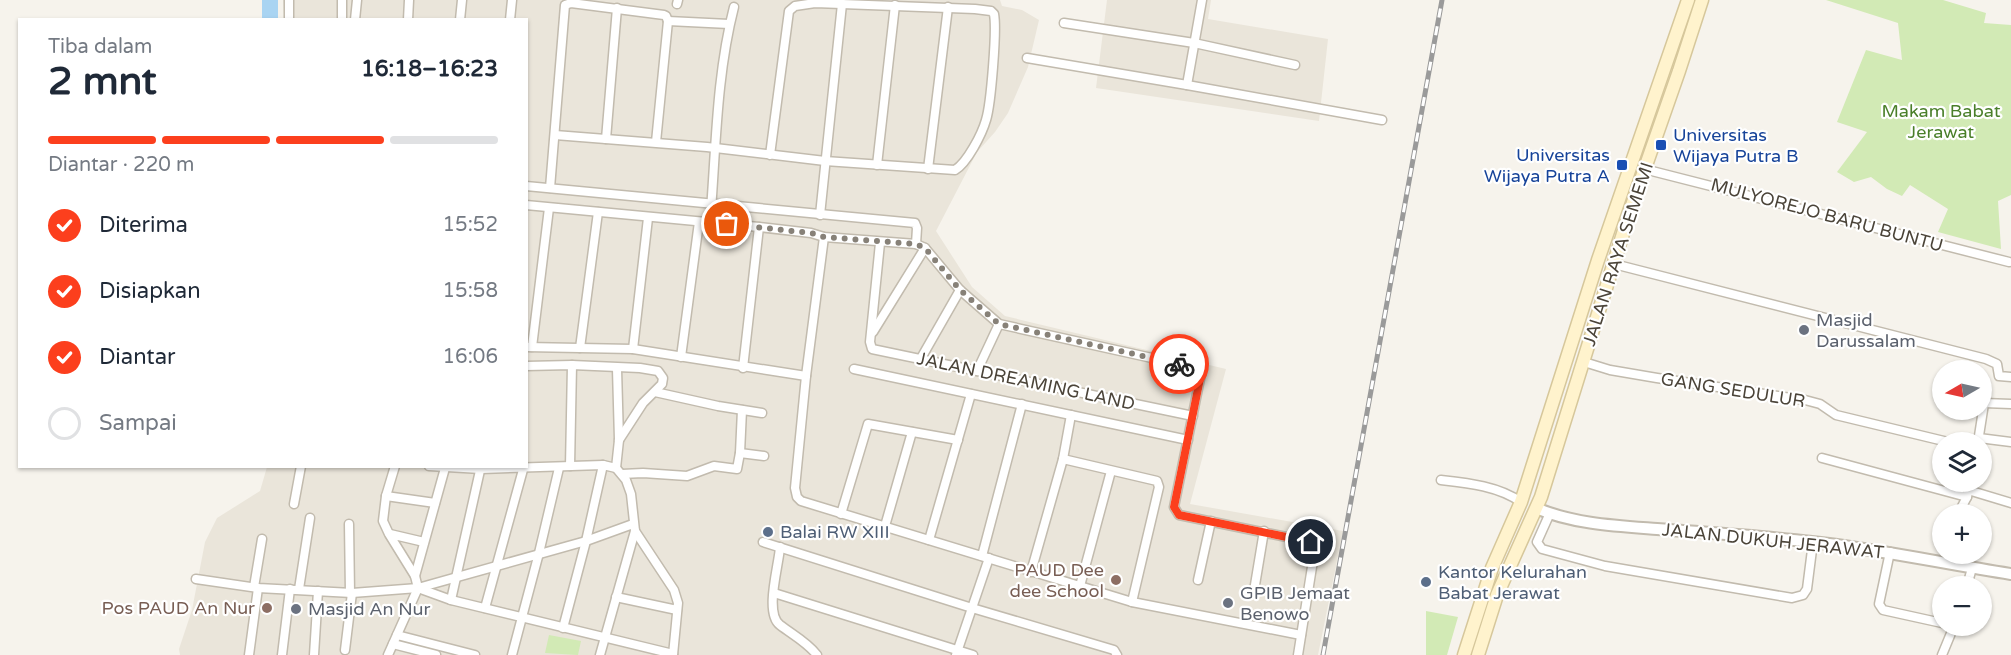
<!DOCTYPE html>
<html lang="id">
<meta charset="utf-8">
<style>
:root{--surface:#fff;--page:#f6f6f7;--text:#1f2937;--muted:#747a83;--line:#e0e1e3;--accent:#fc3f1d}
body{margin:0;font-family:"Varela Round",sans-serif;background:var(--page);color:var(--text);height:100vh;display:flex;flex-direction:column;font-size:22px;white-space:nowrap}
*{box-sizing:border-box;margin:0}
p{font-size:20px;color:var(--muted)}
.icon{flex:none;width:33px;height:33px;fill:none;stroke:currentColor;stroke-width:2;stroke-linecap:round;stroke-linejoin:round}
.map{position:relative;flex:1;overflow:hidden}
.drawer{position:absolute;left:18px;top:18px;width:510px;height:450px;display:flex;flex-direction:column;background:var(--surface);border-radius:0px;box-shadow:0 2px 4px #0004}
.drawer>*{flex:none}
.needle{width:39px;rotate:261deg}
.controls{position:absolute;left:1932px;top:360px;display:grid;gap:12px}
.controls a{display:grid;place-items:center;width:60px;height:60px;border-radius:50%;background:var(--surface);box-shadow:0 2px 4px #0004;font-size:30px}
.pin{position:absolute;display:grid;place-items:center;width:51px;height:51px;color:#fff;margin:-26px;border:3px solid #fff;border-radius:50%;box-shadow:0 2px 6px #0007}
.courier{position:absolute;display:grid;place-items:center;width:60px;height:60px;margin:-30px;border:4px solid #fc3f1d;border-radius:50%;background:#fff;color:#222;box-shadow:0 2px 8px #0007}
.head em{font-style:normal;font-weight:700}
.head div{display:flex;flex-direction:column-reverse}
.head{display:flex;align-items:center;justify-content:space-between;height:102px;padding:0 30px}
h1{font-size:39px;font-weight:700;line-height:45px}
.bar{display:grid;grid-template-columns:repeat(4,1fr);gap:9px 6px;align-content:center;height:72px;padding:0 30px}
.bar i{height:8px;border-radius:4px;background:var(--line)}
.bar .current{background:var(--accent)}
.bar p{grid-column:span 4}
ol{padding:0 30px;list-style:none}
li{display:flex;align-items:center;gap:18px;height:66px}
li p{margin-inline-start:auto}
li .icon{padding:6px;border-radius:50%;background:var(--accent);color:#fff;stroke-width:4}
li:last-child{color:var(--muted)}
li i{width:33px;height:33px;border:3px solid var(--line);border-radius:50%}
.map>svg:first-child{display:block}
</style>
<div class="map">
<svg width="2011" height="655" viewBox="0 0 2011 655">
<rect width="100%" height="100%" fill="#f6f3ec"/>
<g fill="#eae5da">
<polygon points="283,0 1000,0 1002,6 1022,10 1039,20 1028,67 1008,113 995,132 977,152 936,231 972,287 1005,316 1226,369 1190,504 1343,531 1318,655 180,655 179,649 192,610 205,542 217,518 260,491 267,467 526,466 526,20 284,19"/>
<polygon points="1107,0 1211,0 1208,19 1328,39 1319,121 1096,88"/>
</g>
<g fill="#d2eab5">
<polygon points="1826,0 1943,0 1986,13 1984,23 2011,25 2011,195 1998,201 2001,249 1938,232 1948,209 1910,185 1902,196 1887,189 1871,177 1854,182 1837,172 1867,132 1837,122 1866,50 1902,60 1898,23"/>
<polygon points="1426,611 1458,617 1447,655 1426,655"/>
<polygon points="549,635 581,641 578,655 545,653"/>
</g>
<g fill="none" stroke-linecap="round" stroke-linejoin="round">
<polyline stroke="#a9d4f2" stroke-width="16" points="270,0 270,20"/>
<g stroke="#c2bbae" stroke-width="11">
<g id="minor">
<polyline points="289,0 289,20"/>
<polyline points="342,0 342,20"/>
<polyline points="1202,0 1187,85 1382,120"/>
<polyline points="677,4 678,0"/>
<polyline points="355,20 357,0"/>
<polyline points="408,20 409,0"/>
<polyline points="460,20 462,0"/>
<polyline points="510,20 512,0"/>
<polyline points="668,21 729,24"/>
<polyline points="1064,23 1194,43 1295,65"/>
<polyline points="1027,58 1187,85"/>
<path d="M555,135L707,147L825,161L955,170C967,163 982,134 986,120C991,104 997,30 994,14L991,11L975,9L815,3L795,6L789,11L770,155"/>
<polyline points="606,139 617,8"/>
<polyline points="656,142 668,21"/>
<polyline points="877,165 895,5"/>
<polyline points="928,169 948,7"/>
<polyline points="1644,169 2009,262"/>
<polyline points="526,186 915,223 917,228 916,244"/>
<polyline points="550,188 565,5 571,3 664,15 666,16 668,21"/>
<polyline points="526,205 759,227 811,233 824,237 916,244 925,248 960,290 999,324 1197,368 1201,374 1174,507 1179,515 1311,542 1315,548 1298,655"/>
<polyline points="820,215 842,4"/>
<path d="M710,223C716,151 716,77 734,7"/>
<polyline points="824,237 806,376 795,488 797,497 801,501 1132,602 1301,635"/>
<polyline points="880,243 870,342 872,349 1193,416"/>
<polyline points="1614,264 1986,359 1997,364 1999,376 2011,377"/>
<polyline points="873,332 925,248"/>
<polyline points="526,347 633,349 806,376"/>
<polyline points="532,347 549,208"/>
<polyline points="580,348 598,212"/>
<polyline points="633,349 648,218"/>
<polyline points="681,357 699,222"/>
<polyline points="920,360 960,290"/>
<polyline points="1584,362 1610,370 1657,378 1805,400 1820,404 1836,415 1948,442"/>
<polyline points="526,366 572,365 640,368 658,371 663,378 662,384 643,403 619,440"/>
<polyline points="743,368 759,227"/>
<polyline points="854,369 1188,440"/>
<polyline points="977,371 999,324"/>
<polyline points="655,392 718,406 762,413"/>
<polyline points="1984,403 2011,404"/>
<polyline points="1979,438 2011,442"/>
<polyline points="1978,442 1986,391"/>
<polyline points="740,453 764,456"/>
<polyline points="1822,458 1967,497"/>
<polyline points="1063,459 1157,481 1159,487 1132,602"/>
<polyline points="395,466 386,496 383,521 389,534 415,576"/>
<polyline points="429,466 481,469 603,465 616,468 626,480 631,494 635,531 674,590 678,603 673,655"/>
<polyline points="570,466 572,365"/>
<polyline points="616,468 619,440 617,369"/>
<polyline points="622,474 643,473 687,476 714,466 737,469 740,453 742,410"/>
<path d="M1441,480C1468,483 1498,486 1521,502"/>
<polyline points="1968,490 2011,503"/>
<polyline points="386,496 435,503"/>
<polyline points="294,504 301,466"/>
<polyline points="1550,513 1537,542 1542,549 1605,566 1792,598 1803,595 1807,589 1813,542"/>
<polyline points="841,514 868,424 958,440"/>
<polyline points="1958,514 1967,497 1970,482"/>
<polyline points="349,524 350,593"/>
<polyline points="885,526 912,432"/>
<polyline points="390,534 424,542"/>
<polyline points="929,540 971,394"/>
<polyline points="763,542 972,608 1114,650 1117,655"/>
<path d="M780,547C779,565 764,613 780,625C793,635 807,642 817,655"/>
<polyline points="1890,552 1879,604 1883,610 1942,623"/>
<polyline points="982,556 1022,404"/>
<polyline points="1031,572 1063,459 1071,415"/>
<polyline points="196,579 258,588 352,593 418,588 586,541 633,524"/>
<polyline points="1198,580 1211,521"/>
<polyline points="1080,586 1111,471"/>
<polyline points="1967,586 1972,568"/>
<polyline points="254,587 262,539"/>
<polyline points="418,588 451,600 673,654"/>
<polyline points="418,588 415,576 445,468"/>
<polyline points="299,589 310,518"/>
<polyline points="1254,591 1264,531"/>
<polyline points="774,593 973,655"/>
<polyline points="616,597 677,610"/>
<polyline points="451,600 481,466"/>
<polyline points="485,608 524,466"/>
<polyline points="563,628 586,541 603,465"/>
<polyline points="397,635 475,655"/>
<polyline points="393,644 436,655"/>
<polyline points="345,650 352,593"/>
<polyline points="249,655 258,588"/>
<polyline points="282,655 290,589"/>
<polyline points="314,655 318,591"/>
<polyline points="388,655 418,588"/>
<polyline points="512,655 539,553 559,468"/>
<polyline points="600,655 635,531"/>
<polyline points="956,655 989,558"/>
<polyline points="1942,655 1954,626"/>
</g>
</g>
<g stroke="#c2bbae" stroke-width="14">
<path id="tertiary" d="M1536,508C1573,524 1617,526 1657,529C1709,533 1761,536 1812,542C1879,549 1945,564 2011,574"/>
</g>
<g stroke="#d6c79b" stroke-width="15">
<g id="secondary">
<polyline points="1464,655 1492,568 1521,502 1598,260 1688,0"/>
<polyline points="1478,655 1497,595 1541,497 1630,211 1679,71 1702,0"/>
</g>
</g>
<use href="#minor" stroke="#fff" stroke-width="8"/>
<use href="#tertiary" stroke="#fff" stroke-width="10"/>
<use href="#secondary" stroke="#fff3cd" stroke-width="12"/>
<g stroke="#9a9a9a" stroke-width="5">
<polyline id="rail" points="1323,655 1442,0"/>
</g>
<use href="#rail" stroke="#fff" stroke-width="3" stroke-dasharray="9" stroke-linecap="butt"/>
</g>
<g fill="none" stroke-linecap="round" stroke-linejoin="round">
<polyline stroke="#878178" stroke-width="6" stroke-dasharray="0 10.8" points="727,224 811,233 824,237 916,244 925,248 960,290 999,324 1179,364"/>
<polyline stroke="#fc3f1d" stroke-width="8" points="1179,364 1197,368 1201,374 1174,507 1179,515 1311,542"/>
</g>
<g fill="#1a4fb4" stroke="#fff" stroke-width="2">
<rect x="1655" y="139" width="12" height="12" rx="3"/>
<rect x="1616" y="159" width="12" height="12" rx="3"/>
</g>
<g fill="#6b7280" stroke="#fff" stroke-width="2">
<circle cx="1804" cy="330" r="6"/>
<circle cx="1228" cy="603" r="6"/>
<circle cx="296" cy="609" r="6"/>
</g>
<g fill="#5c6f8a" stroke="#fff" stroke-width="2">
<circle cx="768" cy="532" r="6"/>
<circle cx="1426" cy="582" r="6"/>
</g>
<g fill="#8d6e63" stroke="#fff" stroke-width="2">
<circle cx="1116" cy="580" r="6"/>
<circle cx="267" cy="608" r="6"/>
</g>
<g text-anchor="middle" dominant-baseline="central" stroke-width="4.5" stroke-linejoin="round" paint-order="stroke">
<g font-size="18" fill="#4a7f2a" stroke="#fff">
<text x="1941" y="111">Makam Babat<tspan x="1941" dy="21">Jerawat</tspan></text>
</g>
<g font-size="18" fill="#164399" stroke="#fff" text-anchor="start">
<text x="1673" y="135">Universitas<tspan x="1673" dy="21">Wijaya Putra B</tspan></text>
<text x="1610" y="155" text-anchor="end">Universitas<tspan x="1610" dy="21">Wijaya Putra A</tspan></text>
</g>
<g font-size="18" fill="#4b4439" stroke="#fff">
<text transform="translate(1827 215) rotate(15)">MULYOREJO BARU BUNTU</text>
<text transform="translate(1618 254) rotate(-72)">JALAN RAYA SEMEMI</text>
<text transform="translate(1026 381) rotate(12)">JALAN DREAMING LAND</text>
<text transform="translate(1733 390) rotate(9)">GANG SEDULUR</text>
<text transform="translate(1773 541) rotate(6)">JALAN DUKUH JERAWAT</text>
</g>
<g font-size="18" fill="#5b616d" stroke="#fff" text-anchor="start">
<text x="1816" y="320">Masjid<tspan x="1816" dy="21">Darussalam</tspan></text>
<text x="1240" y="593">GPIB Jemaat<tspan x="1240" dy="21">Benowo</tspan></text>
<text x="308" y="609">Masjid An Nur</text>
</g>
<g font-size="18" fill="#4e5e75" stroke="#fff" text-anchor="start">
<text x="780" y="532">Balai RW XIII</text>
<text x="1438" y="572">Kantor Kelurahan<tspan x="1438" dy="21">Babat Jerawat</tspan></text>
</g>
<g font-size="18" fill="#785e54" stroke="#fff" text-anchor="end">
<text x="1104" y="570">PAUD Dee<tspan x="1104" dy="21">dee School</tspan></text>
<text x="255" y="608">Pos PAUD An Nur</text>
</g>
</g>
</svg>
<div class="controls">
<a><svg class="needle" viewBox="-14 -14 28 28"><path d="M0-13l5 13h-10z" fill="#e53935"/><path d="M0 13l5-13h-10z" fill="#747a83"/></svg></a>
<a><svg class="icon" aria-label="layers" viewBox="0 0 24 24"><path d="M12 4l9 5-9 5-9-5zM3 14l9 5 9-5"/></svg></a>
<a>+</a>
<a>−</a>
</div>
<div class="pin" style="left:727px;top:224px;background:#ea580c"><svg class="icon" aria-label="bag" viewBox="0 0 24 24"><path d="M5 8h14l-1 12H6zM9 8a3 3 0 0 1 6 0"/></svg></div>
<div class="pin" style="left:1311px;top:542px;background:#1f2937"><svg class="icon" aria-label="home" viewBox="0 0 24 24"><path d="M3 11l9-7 9 7M6 9v11h12V9"/></svg></div>
<div class="courier" style="left:1179px;top:364px"><svg class="icon" aria-label="bike" viewBox="0 0 24 24"><circle cx="6" cy="16" r="4"/><circle cx="18" cy="16" r="4"/><path d="M6 16l4-8h5l3 8M10 8l3 8H6M13 5h3"/></svg></div>
<section class="drawer">
<div class="head"><div><h1>2 mnt</h1><p>Tiba dalam</p></div><em>16:18–16:23</em></div>
<div class="bar"><i class="current"></i><i class="current"></i><i class="current"></i><i></i><p>Diantar · 220 m</p></div>
<ol>
<li><svg class="icon" aria-label="check" viewBox="0 0 24 24"><path d="M5 12l5 5 9-10"/></svg>Diterima<p>15:52</p></li>
<li><svg class="icon" aria-label="check" viewBox="0 0 24 24"><path d="M5 12l5 5 9-10"/></svg>Disiapkan<p>15:58</p></li>
<li><svg class="icon" aria-label="check" viewBox="0 0 24 24"><path d="M5 12l5 5 9-10"/></svg>Diantar<p>16:06</p></li>
<li><i></i>Sampai</li>
</ol>
</section>
</div>
